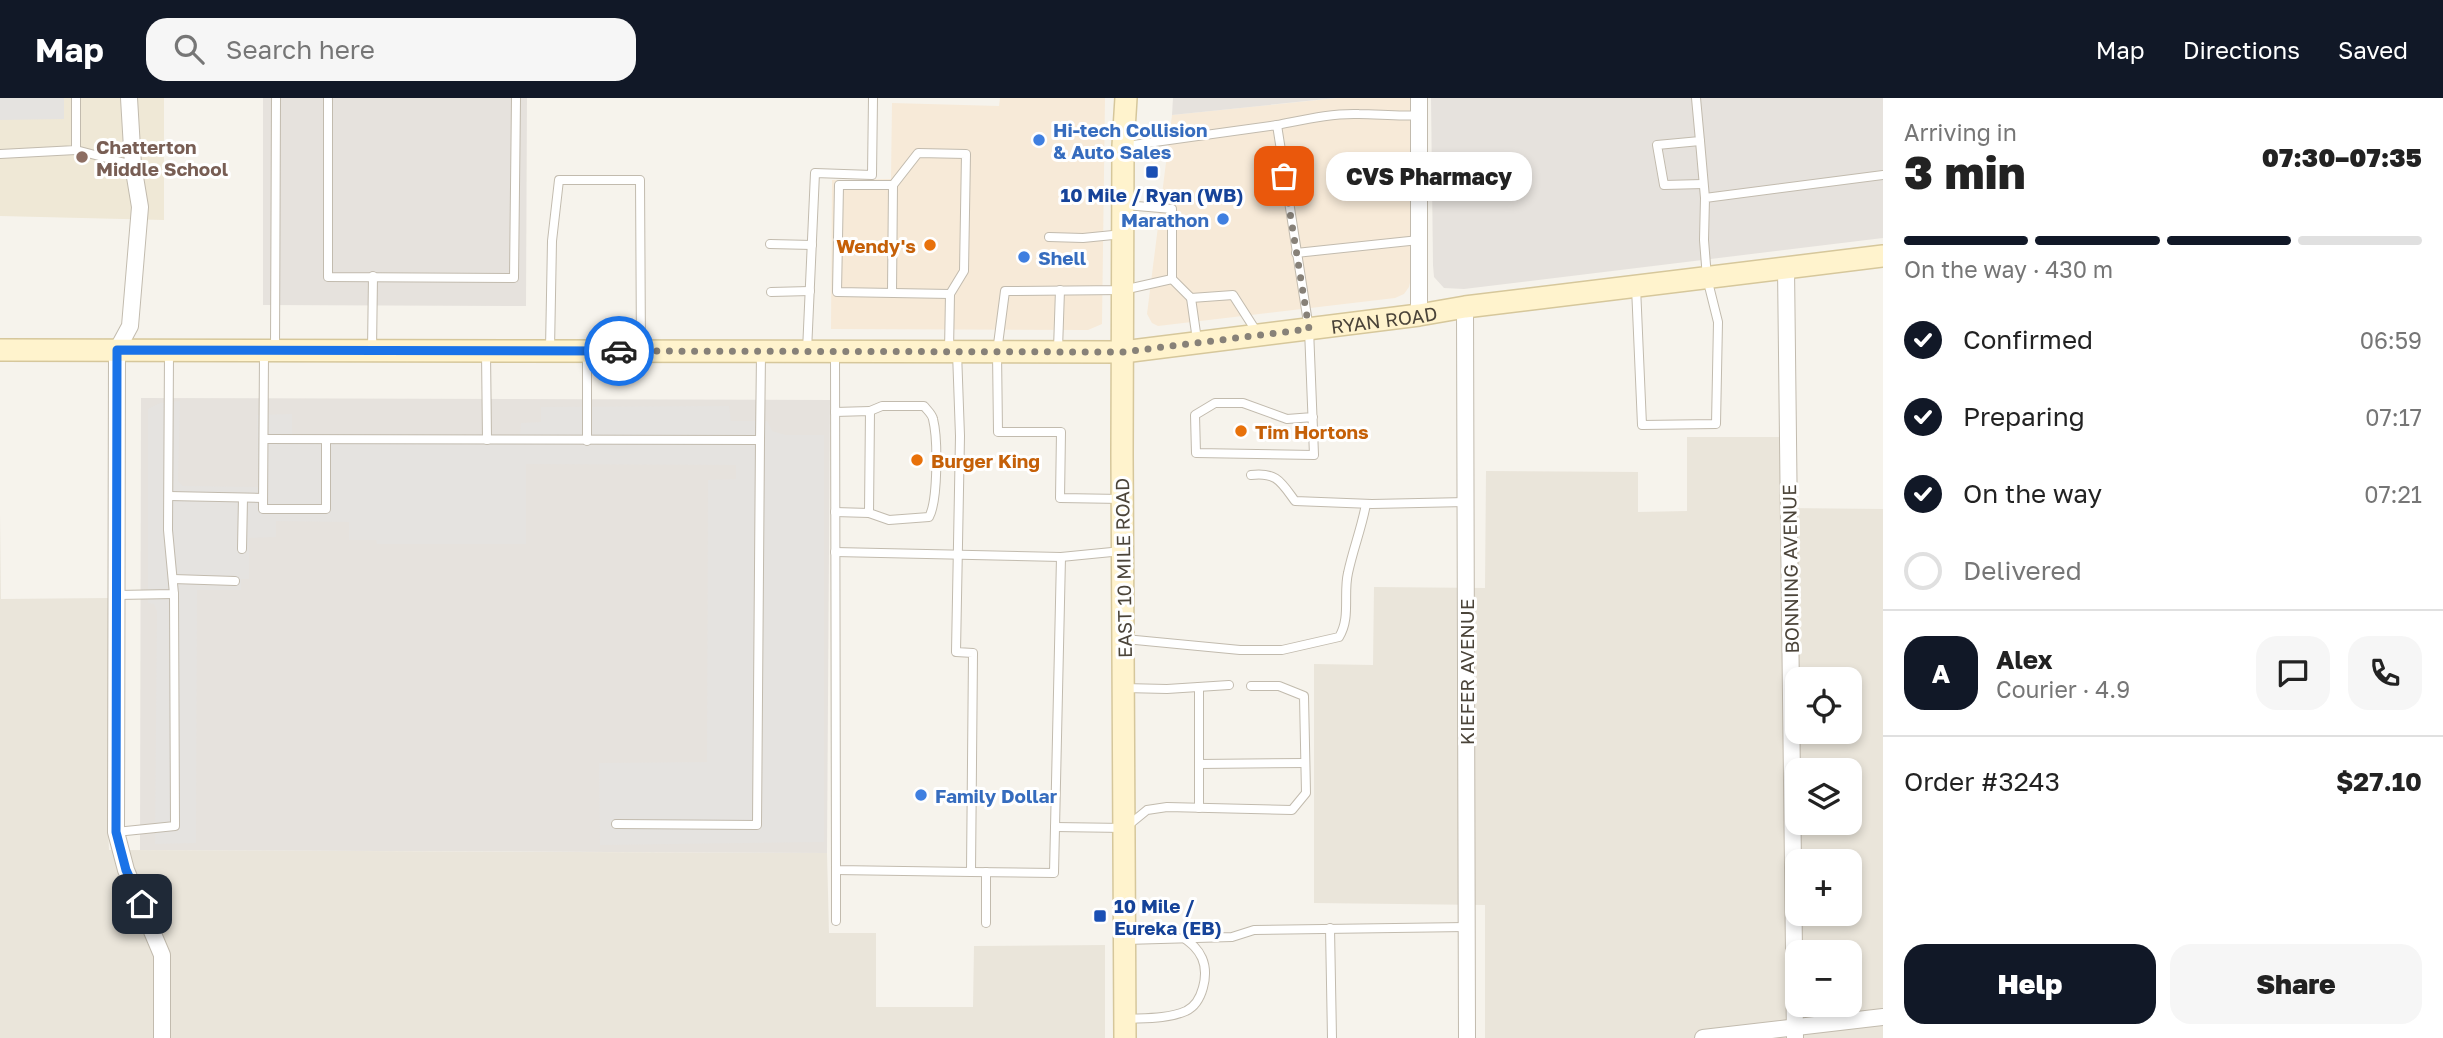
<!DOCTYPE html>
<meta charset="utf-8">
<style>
:root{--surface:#fff;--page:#f6f6f6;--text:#222;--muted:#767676;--line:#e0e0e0;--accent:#111827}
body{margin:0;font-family:"Golos Text",sans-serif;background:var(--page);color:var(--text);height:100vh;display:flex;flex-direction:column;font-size:26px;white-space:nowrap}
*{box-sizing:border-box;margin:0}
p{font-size:23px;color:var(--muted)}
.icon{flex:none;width:38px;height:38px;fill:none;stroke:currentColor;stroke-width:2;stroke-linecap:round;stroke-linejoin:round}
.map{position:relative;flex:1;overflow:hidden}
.details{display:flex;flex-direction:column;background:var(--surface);width:560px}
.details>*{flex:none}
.tools{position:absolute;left:1785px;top:569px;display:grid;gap:14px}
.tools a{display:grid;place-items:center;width:77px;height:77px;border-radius:14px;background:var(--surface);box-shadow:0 4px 10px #0003;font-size:35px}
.pin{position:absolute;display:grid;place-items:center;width:60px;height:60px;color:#fff;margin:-30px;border-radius:14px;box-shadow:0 4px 10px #0006}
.courier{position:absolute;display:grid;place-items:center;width:70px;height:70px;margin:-35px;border:5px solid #1a73e8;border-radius:50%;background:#fff;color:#222;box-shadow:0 2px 9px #0007}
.bubble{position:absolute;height:49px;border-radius:21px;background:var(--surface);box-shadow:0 4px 10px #0003;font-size:23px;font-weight:800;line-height:49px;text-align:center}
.summary em{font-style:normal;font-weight:800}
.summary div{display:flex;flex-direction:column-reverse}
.summary{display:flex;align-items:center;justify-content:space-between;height:119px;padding:0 21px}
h1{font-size:46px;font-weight:800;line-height:52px}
.bar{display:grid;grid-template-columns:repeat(4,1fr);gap:10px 7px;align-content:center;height:84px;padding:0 21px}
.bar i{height:9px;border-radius:5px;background:var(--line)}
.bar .current{background:var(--accent)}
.bar p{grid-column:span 4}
.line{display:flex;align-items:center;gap:18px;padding:0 21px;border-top:2px solid var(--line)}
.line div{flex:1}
.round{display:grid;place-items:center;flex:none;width:74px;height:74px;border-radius:21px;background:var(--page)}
ol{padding:0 21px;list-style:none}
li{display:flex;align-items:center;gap:21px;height:77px}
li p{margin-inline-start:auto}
li .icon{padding:7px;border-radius:50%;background:var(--accent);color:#fff;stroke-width:4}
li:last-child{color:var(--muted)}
li i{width:38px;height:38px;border:4px solid var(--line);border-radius:50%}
.button{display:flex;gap:14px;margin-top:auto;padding:14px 21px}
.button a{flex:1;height:80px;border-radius:21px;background:var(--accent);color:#fff;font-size:28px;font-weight:800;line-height:80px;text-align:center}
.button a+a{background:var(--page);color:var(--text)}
header{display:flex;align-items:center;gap:42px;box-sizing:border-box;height:98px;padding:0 35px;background:var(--accent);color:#fff}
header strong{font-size:33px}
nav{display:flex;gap:38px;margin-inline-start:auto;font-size:24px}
.search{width:490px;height:63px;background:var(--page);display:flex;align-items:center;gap:18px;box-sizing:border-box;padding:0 24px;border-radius:21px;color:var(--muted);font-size:26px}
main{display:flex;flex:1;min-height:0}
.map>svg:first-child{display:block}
</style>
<header>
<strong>Map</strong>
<div class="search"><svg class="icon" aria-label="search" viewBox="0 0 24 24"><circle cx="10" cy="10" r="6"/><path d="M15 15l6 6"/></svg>Search here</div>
<nav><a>Map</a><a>Directions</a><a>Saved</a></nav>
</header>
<main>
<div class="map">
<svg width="1883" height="940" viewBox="0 0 1883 940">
<rect width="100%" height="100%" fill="#f6f3ec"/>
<g fill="#eae5da" fill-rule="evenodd">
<path d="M1687,339H1784L1786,410L1883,411V940H1485V807L1314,805V566L1373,567L1374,489L1485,490L1486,373L1638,374V414L1687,413ZM1797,581H1850V634H1797ZM1797,672H1850V724H1797ZM1797,763H1850V816H1797ZM1797,854H1850V906H1797Z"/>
<polygon points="0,415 1,501 108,500 108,727 109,752 827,755 829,835 876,835 876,909 973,909 974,848 1105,847 1105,940 0,940"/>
</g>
<g fill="#f7ead8">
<polygon points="1000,0 1105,0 1102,226 1088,232 831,231 832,82 891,81 892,5 999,8"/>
<polygon points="1337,0 1412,0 1411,180 1409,189 1404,196 1395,200 1158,228 1152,225 1147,216 1172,17"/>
</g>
<g fill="#e6e2dd">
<polygon points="263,0 527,0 526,208 263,207"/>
<polygon points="1173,0 1336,0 1172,17"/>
<polygon points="1431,0 1883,0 1883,140 1464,191 1444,190 1434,179 1433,167"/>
<polygon points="141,300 830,302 827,755 140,752"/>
</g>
<polygon fill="#efe8d6" points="0,0 164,0 164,122 0,118"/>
<g fill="#e5e3e0">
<polygon points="0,0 64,0 64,21 0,22"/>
<polygon points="180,303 178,383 183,388 258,389 257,317 292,316 292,338 520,337 521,325 541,324 541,309 729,308 731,323 767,323 772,333 786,337 824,337 824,744 600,747 599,665 707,664 708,382 736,381 736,367 526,366 526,446 377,446 376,442 349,442 349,424 276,423 276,439 249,440 249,481 241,481 241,492 197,492 196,745 155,746 157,513 154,506 148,505 148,311 160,305"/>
</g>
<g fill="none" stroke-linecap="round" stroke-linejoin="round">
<g stroke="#c2bbae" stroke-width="10">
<g id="service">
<polyline points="328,0 328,179 514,180 516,0"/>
<polyline points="1696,0 1700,43 1657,47 1664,87 1703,86"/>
<path d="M1277,27C1303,22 1331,15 1359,16C1379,16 1399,19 1419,17"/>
<polyline points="1700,43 1705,100"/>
<polyline points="1126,48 1277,27 1309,231 1314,357 1196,355 1195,317 1215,305 1243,305 1287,321 1313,319"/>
<polyline points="76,52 133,67"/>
<polyline points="0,56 76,52 76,0"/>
<polyline points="893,87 839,87 837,194 950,196"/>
<polyline points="1049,139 1083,140 1123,136"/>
<polyline points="770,146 812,147"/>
<polyline points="1296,155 1419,142"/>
<polyline points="1172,181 1191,200 1233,197 1258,236"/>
<polyline points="1636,189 1642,327 1716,326 1718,224 1707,180 1704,142 1705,100 1883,77"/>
<polyline points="771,194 810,193"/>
<polyline points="892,194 893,87 918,55 966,56 964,173 950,196 949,253"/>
<polyline points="1191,200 1197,242"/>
<polyline points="550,251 552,143 559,82 640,82 641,253"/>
<polyline points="1058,251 1060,192"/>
<polyline points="275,252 276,0"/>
<polyline points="372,252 373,178"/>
<polyline points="807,253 815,75 872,77 873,0"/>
<polyline points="486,254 487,342"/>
<polyline points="264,255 263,411 326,411 326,342"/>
<polyline points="835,256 836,772 971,774 973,555 956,554 960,338 957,254"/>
<polyline points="835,314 870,313 869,415 835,414"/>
<polyline points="264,341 760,342 761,256"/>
<polyline points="587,343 587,255"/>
<path d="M1251,377C1277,374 1281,384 1295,403L1372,406L1466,404"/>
<polyline points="169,398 263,400"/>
<polyline points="1122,401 1060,400 1061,334 998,334 997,254 1005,193 1123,192 1172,181 1172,111 1125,107"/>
<path d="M869,415L889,422L929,419C938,403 938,341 933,321C932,316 927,312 924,308H882L870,313"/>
<polyline points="242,451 243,400"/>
<polyline points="835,454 1061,459 1122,453"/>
<polyline points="173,481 235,483"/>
<polyline points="117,497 174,496 168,432 169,255"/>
<path d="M1125,541L1240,552H1282L1339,539C1351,520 1343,496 1348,475C1353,451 1362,429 1366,406"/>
<polyline points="1199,589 1199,710"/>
<polyline points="1124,590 1167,591 1229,587"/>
<polyline points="1199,666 1305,665"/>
<polyline points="616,726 757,727 760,342"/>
<polyline points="1055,729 1125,730 1147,712 1167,709 1292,712 1306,695 1304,598 1279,588 1251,588"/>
<polyline points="116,734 175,728 174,496"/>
<polyline points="836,772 836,823"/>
<polyline points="971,774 1054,775 1061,459"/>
<polyline points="986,825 986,774"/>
<polyline points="1330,830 1332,940"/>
<polyline points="1125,842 1232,839 1254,832 1466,829"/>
<path d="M1127,921C1146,920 1167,921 1186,913C1203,905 1209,876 1202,860C1198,851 1192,846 1184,840"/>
</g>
</g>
<g stroke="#c2bbae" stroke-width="18">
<g id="minor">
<polyline points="129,0 133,67 140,109 130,228 117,252 116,734 126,772 162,857 162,940"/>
<polyline points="1786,170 1795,940"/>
<polyline points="1465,209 1467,940"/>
<polyline points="1419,217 1419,0"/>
<polyline points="1703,940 1883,919"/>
</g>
</g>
<g stroke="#d6c79b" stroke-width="24">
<g id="secondary">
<path id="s1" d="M0,252L1123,254L1419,217L1465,209L1883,158"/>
<polyline points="1125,940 1122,357 1123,48 1126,0"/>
</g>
</g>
<use href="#service" stroke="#fff" stroke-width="8"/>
<use href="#minor" stroke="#fff" stroke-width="16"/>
<use href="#secondary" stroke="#fff3cd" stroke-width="21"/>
</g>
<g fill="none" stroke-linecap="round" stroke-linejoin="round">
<polyline stroke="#878178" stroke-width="7" stroke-dasharray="0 12.6" points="619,253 1123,254 1309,231 1284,78"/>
<polyline stroke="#1a73e8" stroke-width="9" points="142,806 126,772 116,734 117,252 619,253"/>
</g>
<g fill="#3f7fe0" stroke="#fff" stroke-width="2.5">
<circle cx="1039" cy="42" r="7"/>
<circle cx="1223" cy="121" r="7"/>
<circle cx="1024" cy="159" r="7"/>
<circle cx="921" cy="697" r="7"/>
</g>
<circle fill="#8d6e63" stroke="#fff" stroke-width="2.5" cx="82" cy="59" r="7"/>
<g fill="#1a4fb4" stroke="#fff" stroke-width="2.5">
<rect x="1145" y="67" width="14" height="14" rx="3.5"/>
<rect x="1093" y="811" width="14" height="14" rx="3.5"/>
</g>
<g fill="#e8710a" stroke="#fff" stroke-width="2.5">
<circle cx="930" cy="147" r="7"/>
<circle cx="1241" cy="333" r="7"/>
<circle cx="917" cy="362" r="7"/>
</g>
<g text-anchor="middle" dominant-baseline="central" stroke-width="6" stroke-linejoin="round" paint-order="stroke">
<g font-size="19" font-weight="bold" fill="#366cbe" stroke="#fff" text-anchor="start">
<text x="1053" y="31">Hi-tech Collision<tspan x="1053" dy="22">&amp; Auto Sales</tspan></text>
<text x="1209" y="121" text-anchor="end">Marathon</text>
<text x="1038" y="159">Shell</text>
<text x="935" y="697">Family Dollar</text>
</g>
<g font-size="19" font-weight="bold" fill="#785e54" stroke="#fff" text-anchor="start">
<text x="96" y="48">Chatterton<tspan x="96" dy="22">Middle School</tspan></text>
</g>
<g font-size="19" font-weight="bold" fill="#164399" stroke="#fff">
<text x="1152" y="96">10 Mile / Ryan (WB)</text>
<text x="1114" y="807" text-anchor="start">10 Mile /<tspan x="1114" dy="22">Eureka (EB)</tspan></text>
</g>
<g font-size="19" font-weight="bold" fill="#c56008" stroke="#fff" text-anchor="start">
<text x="916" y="147" text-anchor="end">Wendy's</text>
<text x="1255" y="333">Tim Hortons</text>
<text x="931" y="362">Burger King</text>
</g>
<g font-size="19" fill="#4b4439" stroke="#fff">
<text stroke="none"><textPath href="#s1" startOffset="1386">RYAN ROAD</textPath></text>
<text transform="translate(1123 470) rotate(-91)">EAST 10 MILE ROAD</text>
<text transform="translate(1790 471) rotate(-91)">BONNING AVENUE</text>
<text transform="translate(1466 574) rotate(-90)">KIEFER AVENUE</text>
</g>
</g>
</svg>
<div class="tools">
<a><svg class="icon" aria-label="locate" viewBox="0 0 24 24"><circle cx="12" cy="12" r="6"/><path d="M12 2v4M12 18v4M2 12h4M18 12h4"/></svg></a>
<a><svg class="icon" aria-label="layers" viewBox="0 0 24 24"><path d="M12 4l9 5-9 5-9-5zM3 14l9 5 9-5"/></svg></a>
<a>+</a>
<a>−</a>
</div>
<div class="pin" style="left:1284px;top:78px;background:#ea580c"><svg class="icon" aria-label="bag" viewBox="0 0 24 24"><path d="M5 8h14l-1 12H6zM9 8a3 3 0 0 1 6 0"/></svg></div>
<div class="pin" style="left:142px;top:806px;background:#1f2937"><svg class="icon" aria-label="home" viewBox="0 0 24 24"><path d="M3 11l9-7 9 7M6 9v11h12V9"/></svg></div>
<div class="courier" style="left:619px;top:253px"><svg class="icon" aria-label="car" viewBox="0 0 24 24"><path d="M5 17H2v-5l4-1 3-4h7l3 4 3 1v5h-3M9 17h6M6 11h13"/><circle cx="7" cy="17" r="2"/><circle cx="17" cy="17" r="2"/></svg></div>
<div class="bubble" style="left:1326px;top:54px;width:206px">CVS Pharmacy</div>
</div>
<section class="details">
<div class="summary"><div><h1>3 min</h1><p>Arriving in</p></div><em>07:30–07:35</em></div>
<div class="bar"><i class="current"></i><i class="current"></i><i class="current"></i><i></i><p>On the way · 430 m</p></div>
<ol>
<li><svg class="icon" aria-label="check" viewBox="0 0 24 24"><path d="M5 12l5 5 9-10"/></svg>Confirmed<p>06:59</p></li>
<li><svg class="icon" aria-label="check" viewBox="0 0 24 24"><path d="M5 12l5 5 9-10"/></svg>Preparing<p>07:17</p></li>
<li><svg class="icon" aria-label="check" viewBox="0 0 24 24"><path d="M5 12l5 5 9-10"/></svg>On the way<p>07:21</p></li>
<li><i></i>Delivered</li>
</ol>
<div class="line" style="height:126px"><b class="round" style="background:var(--accent);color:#fff">A</b><div><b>Alex</b><p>Courier · 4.9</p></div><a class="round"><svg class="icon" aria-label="chat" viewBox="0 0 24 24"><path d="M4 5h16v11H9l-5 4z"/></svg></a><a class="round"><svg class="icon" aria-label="phone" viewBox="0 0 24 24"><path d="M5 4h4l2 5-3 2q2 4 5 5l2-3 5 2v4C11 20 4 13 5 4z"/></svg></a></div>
<div class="line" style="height:91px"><div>Order #3243</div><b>$27.10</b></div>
<div class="button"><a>Help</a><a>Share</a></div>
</section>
</main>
